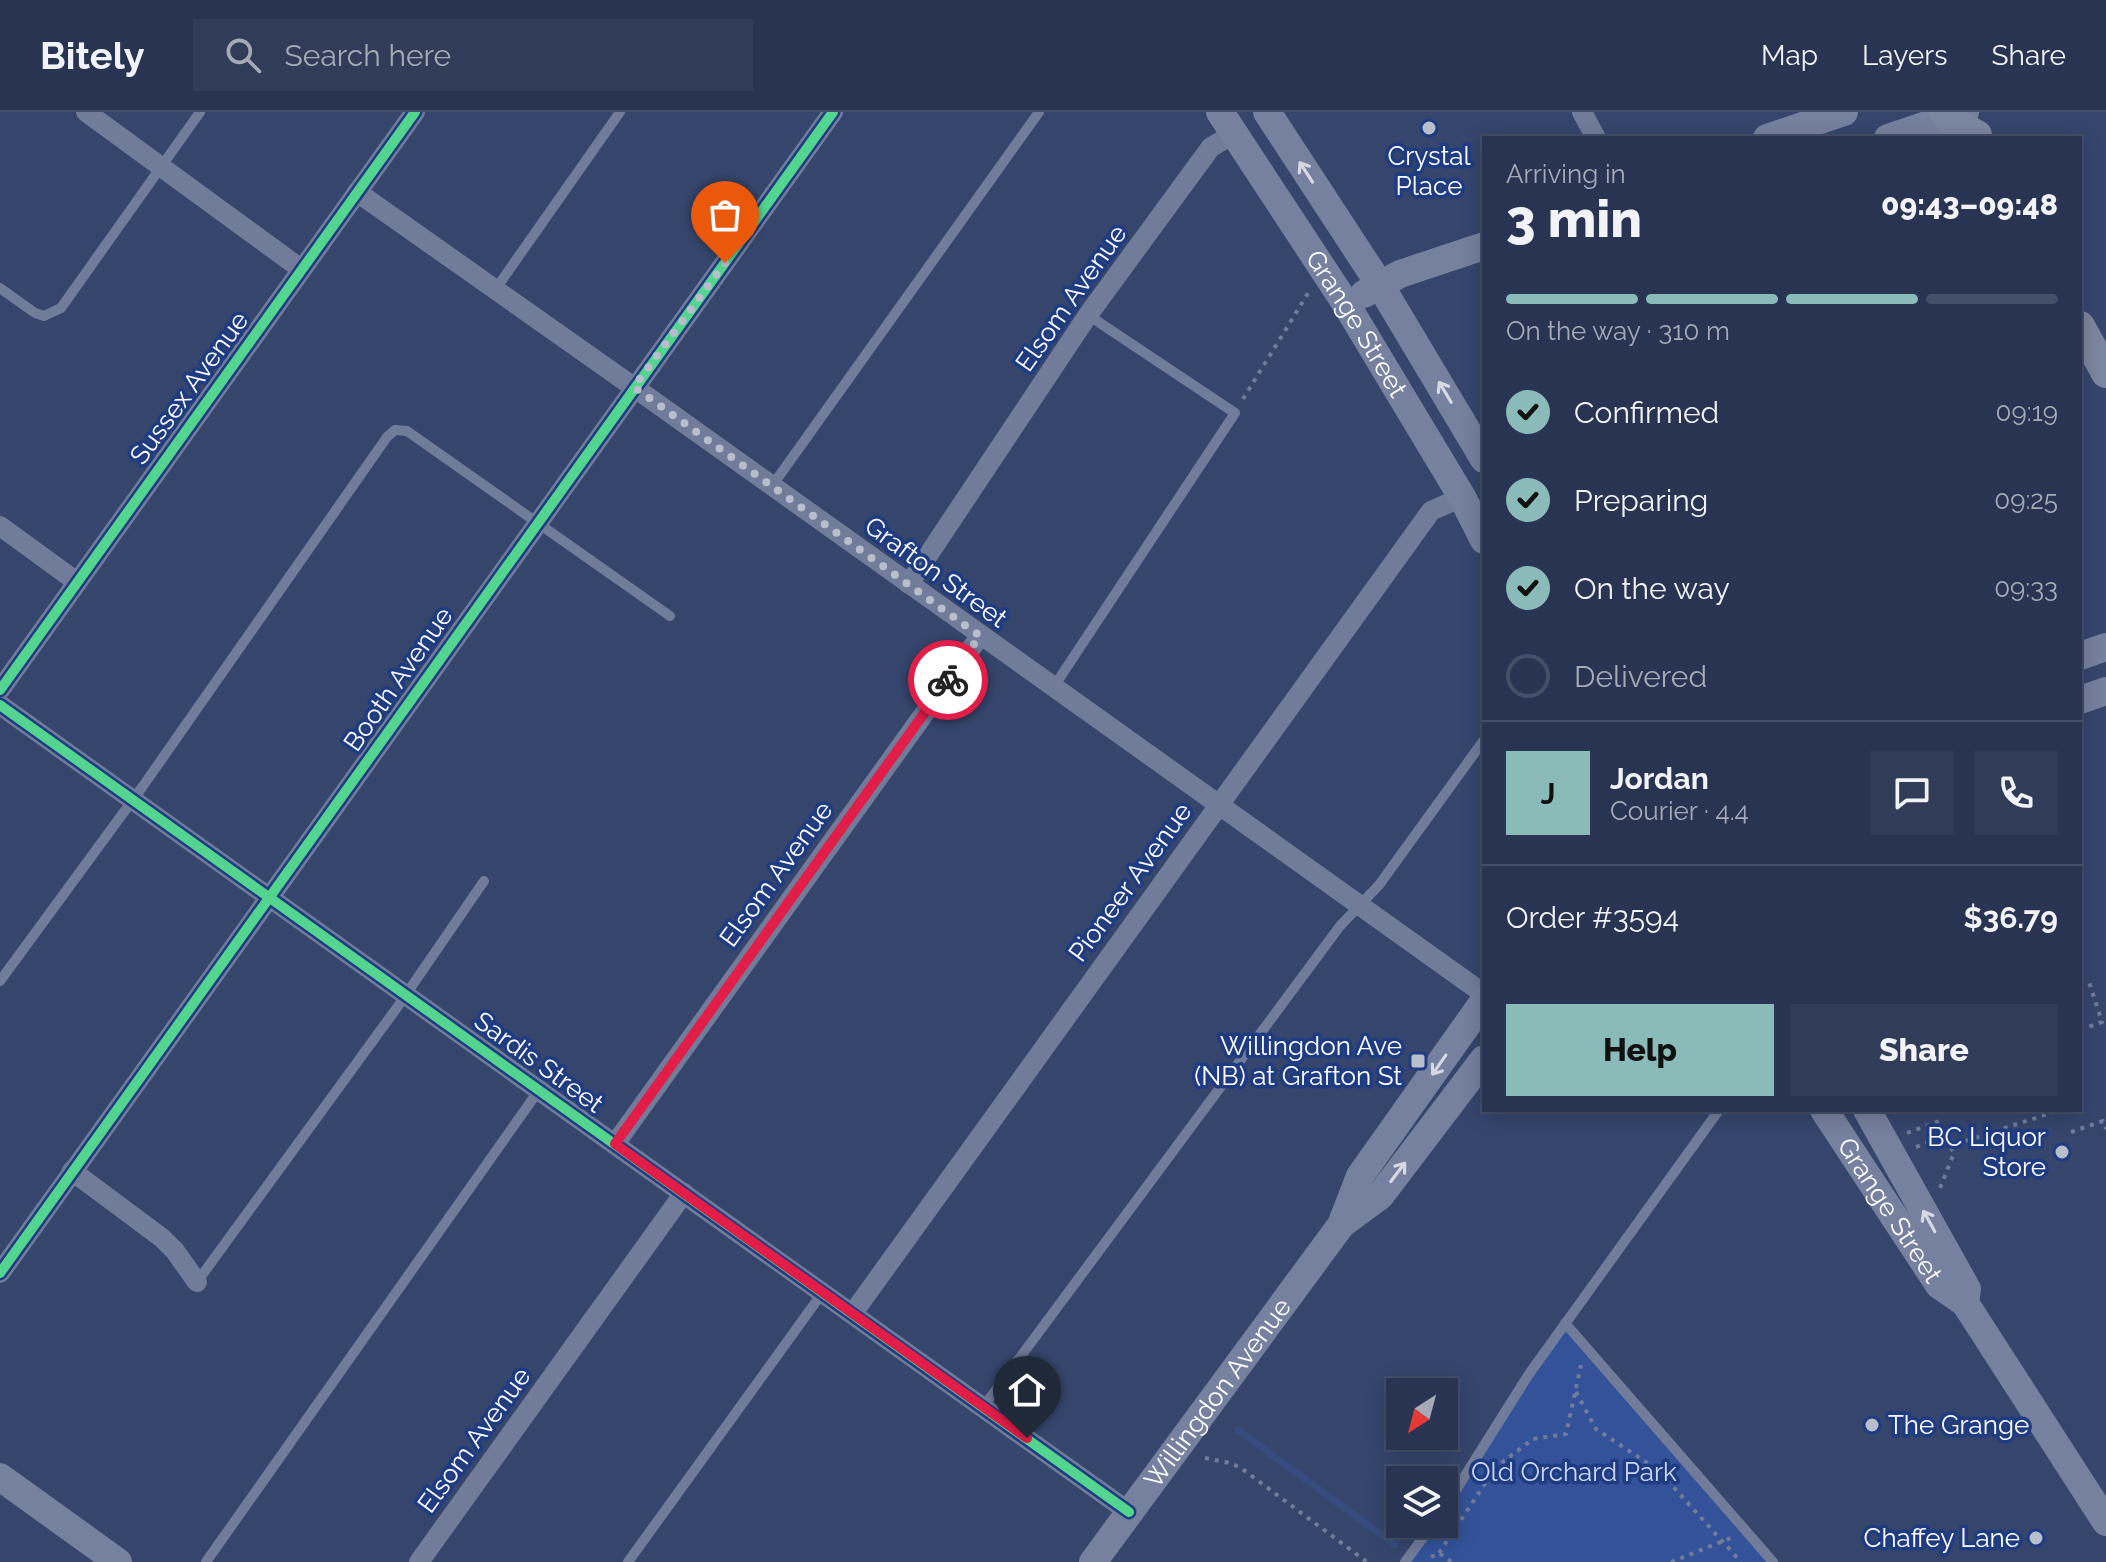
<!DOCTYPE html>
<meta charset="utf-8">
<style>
:root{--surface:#283451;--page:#303c58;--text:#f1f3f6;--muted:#a5aab7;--line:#444f68;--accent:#8bbbb9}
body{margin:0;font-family:Raleway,sans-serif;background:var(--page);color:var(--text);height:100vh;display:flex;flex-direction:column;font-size:30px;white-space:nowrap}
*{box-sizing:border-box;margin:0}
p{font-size:26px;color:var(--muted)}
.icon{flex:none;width:44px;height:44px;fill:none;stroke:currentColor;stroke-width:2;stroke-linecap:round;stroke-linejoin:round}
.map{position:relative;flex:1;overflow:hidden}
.drawer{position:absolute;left:1482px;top:24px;width:600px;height:976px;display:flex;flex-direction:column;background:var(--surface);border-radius:0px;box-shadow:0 4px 20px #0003,0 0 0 2px var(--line)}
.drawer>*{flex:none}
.needle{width:52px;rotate:216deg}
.buttons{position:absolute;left:1386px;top:1266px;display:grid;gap:16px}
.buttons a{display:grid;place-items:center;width:72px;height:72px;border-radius:0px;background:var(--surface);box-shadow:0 4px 20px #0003,0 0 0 2px var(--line);font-size:40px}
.pin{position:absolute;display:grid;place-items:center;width:68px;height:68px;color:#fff;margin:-82px -34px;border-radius:50% 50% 50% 0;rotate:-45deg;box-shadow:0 0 8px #0007}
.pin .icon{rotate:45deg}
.courier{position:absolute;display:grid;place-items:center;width:80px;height:80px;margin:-40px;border:6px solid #e11d48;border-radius:50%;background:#fff;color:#222;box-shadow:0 2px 10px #0007}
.overview em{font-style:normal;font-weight:800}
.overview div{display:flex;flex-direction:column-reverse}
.overview{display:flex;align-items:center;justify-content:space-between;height:136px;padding:0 24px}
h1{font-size:52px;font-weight:800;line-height:60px}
.bar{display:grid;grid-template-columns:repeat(4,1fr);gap:12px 8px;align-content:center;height:96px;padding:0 24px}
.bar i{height:10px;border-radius:6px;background:var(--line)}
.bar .active{background:var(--accent)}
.bar p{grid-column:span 4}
.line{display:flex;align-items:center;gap:20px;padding:0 24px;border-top:2px solid var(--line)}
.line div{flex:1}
.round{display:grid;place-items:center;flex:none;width:84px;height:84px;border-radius:0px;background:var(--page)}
ol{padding:0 24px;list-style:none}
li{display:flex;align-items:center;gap:24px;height:88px}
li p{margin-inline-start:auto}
li .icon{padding:8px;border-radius:50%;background:var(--accent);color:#111;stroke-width:4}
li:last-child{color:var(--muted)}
li i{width:44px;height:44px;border:4px solid var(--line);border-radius:50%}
.primary-button{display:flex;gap:16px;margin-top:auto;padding:16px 24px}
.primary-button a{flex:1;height:92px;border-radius:0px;background:var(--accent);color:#111;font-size:32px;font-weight:800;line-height:92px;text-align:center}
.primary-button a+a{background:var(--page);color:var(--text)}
header{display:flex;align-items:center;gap:48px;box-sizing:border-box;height:112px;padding:0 40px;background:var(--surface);border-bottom:2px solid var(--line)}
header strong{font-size:38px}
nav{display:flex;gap:44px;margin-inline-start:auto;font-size:28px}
.search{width:560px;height:72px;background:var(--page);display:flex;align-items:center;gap:20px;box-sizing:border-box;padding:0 28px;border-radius:0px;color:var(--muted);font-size:30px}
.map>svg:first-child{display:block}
</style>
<header>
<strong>Bitely</strong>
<div class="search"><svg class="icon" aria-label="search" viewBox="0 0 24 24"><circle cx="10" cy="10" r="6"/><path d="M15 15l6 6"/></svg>Search here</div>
<nav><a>Map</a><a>Layers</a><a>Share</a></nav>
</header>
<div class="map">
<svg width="2106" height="1450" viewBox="0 0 2106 1450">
<rect width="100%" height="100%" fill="#35456c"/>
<polygon fill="#335299" points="1565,1211 1773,1450 1405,1450 1433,1412 1444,1412 1444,1397"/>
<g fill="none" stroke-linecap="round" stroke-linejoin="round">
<polyline stroke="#374c7e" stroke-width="7" points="1238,1318 1395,1433"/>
<g stroke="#717c9a" stroke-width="4" stroke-dasharray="4 6" stroke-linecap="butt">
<polyline points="1243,287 1310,178"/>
<polyline points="2080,918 2102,910 2088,867"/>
<polyline points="2071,1020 2103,1009 2106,1017"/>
<polyline points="1907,1021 1942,1008"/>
<polyline points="1916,1035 1947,1024 1950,1034 2060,998"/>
<polyline points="1940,1076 1954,1041 1950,1034"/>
<polyline points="1576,1280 1596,1317 1658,1358 1741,1450"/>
<polyline points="1205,1346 1230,1351 1241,1356 1367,1450"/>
<polyline points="1439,1441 1496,1355 1533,1327 1566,1322 1581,1253"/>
<polyline points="1431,1445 1439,1441 1452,1450"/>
<polyline points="1671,1450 1731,1426"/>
</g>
<g stroke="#717c9a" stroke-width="10">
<polyline points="0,176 35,201 44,204 61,196 200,0"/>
<polyline points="495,178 620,0"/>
<polyline points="772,374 1039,0"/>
<polyline points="1053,576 1235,301 1088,203"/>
<polyline points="0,869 143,674 387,325 395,318 407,319 670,504"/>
<polyline points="197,1170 396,897 484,769"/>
<polyline points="1565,1211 1773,1450"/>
<polyline points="984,1294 1340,814 1379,773 1484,628"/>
<polyline points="1444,1397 1529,1262 1719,998"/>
<polyline points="206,1450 539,978"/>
<polyline points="628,1450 823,1180"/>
<polyline points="1405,1450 1433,1412"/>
</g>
<g stroke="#717c9a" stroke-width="20">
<polyline points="86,0 301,157"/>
<polyline points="1582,0 1596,26"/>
<polyline points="357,80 652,288 1484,882"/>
<polyline points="0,414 77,470"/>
<polyline points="909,472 1088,203 1211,35 1234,22"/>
<polyline points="0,578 415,0"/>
<polyline points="0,593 1129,1400"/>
<polyline points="615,1032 980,524"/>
<polyline points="72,1059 162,1126 175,1139 197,1170"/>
<polyline points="0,1161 833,0"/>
<polyline points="853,1201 1431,399 1462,385"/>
<polyline points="419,1450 684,1081"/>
</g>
<g stroke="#76819f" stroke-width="28">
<path id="s1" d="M1220,0L1346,192L1462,385L1484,428"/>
<polyline points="1267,0 1380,173 1484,347"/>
<polyline points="1767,26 1844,0"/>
<polyline points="1888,26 1965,0"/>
<polyline points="1364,182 1400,162 1484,134"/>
<polyline points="2080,544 2106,535"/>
<polyline points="2080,588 2106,579"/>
<path id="s2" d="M1824,998L1939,1173L1965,1191L2106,1410"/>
<polyline points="1867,998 1967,1177 1965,1191"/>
<polyline points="1342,1112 1380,1084 1484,947"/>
<polyline points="0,1365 118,1450"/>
<path id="s3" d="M1093,1450L1341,1113L1360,1064L1484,889"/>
</g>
<g stroke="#7b869f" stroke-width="30">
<polyline points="1944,0 1947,6 1977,23"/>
<polyline points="2080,214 2106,261"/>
</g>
<g stroke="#1f3c82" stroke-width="15">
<g id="cycleway">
<polyline points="0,578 415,0"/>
<polyline points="0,593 1129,1400"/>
<polyline points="0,1161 833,0"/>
</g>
</g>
<use href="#cycleway" stroke="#53d58f" stroke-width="10"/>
</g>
<defs><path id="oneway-shaft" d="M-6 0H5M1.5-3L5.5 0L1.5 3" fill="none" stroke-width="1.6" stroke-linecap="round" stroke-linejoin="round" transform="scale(2)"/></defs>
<g stroke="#d6d9e2">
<use href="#oneway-shaft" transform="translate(1306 60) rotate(-123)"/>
<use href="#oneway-shaft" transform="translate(1445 280) rotate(-121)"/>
<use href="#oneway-shaft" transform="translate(1439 953) rotate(125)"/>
<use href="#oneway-shaft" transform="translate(1398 1060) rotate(-53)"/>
<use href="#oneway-shaft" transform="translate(1929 1109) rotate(-119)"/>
</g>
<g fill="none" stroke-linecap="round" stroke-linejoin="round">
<polyline stroke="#b8becc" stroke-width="8" stroke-dasharray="0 14.4" points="725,151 634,275 980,524 948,568"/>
<polyline stroke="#e11d48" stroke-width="10" points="948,568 615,1032 1027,1326"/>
</g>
<g fill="#b8becc" stroke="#1f3c82" stroke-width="3">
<circle cx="1429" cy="16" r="8"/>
<rect x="1410" y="941" width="16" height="16" rx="4"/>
<circle cx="2062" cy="1040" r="8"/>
<circle cx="1872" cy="1313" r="8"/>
<circle cx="2036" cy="1426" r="8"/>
</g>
<g text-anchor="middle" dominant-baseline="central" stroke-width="7" stroke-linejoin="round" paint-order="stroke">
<g font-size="26" fill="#fff" stroke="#1f3c82" text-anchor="end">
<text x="1429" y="44" text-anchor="middle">Crystal<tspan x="1429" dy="30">Place</tspan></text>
<text x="1402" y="934">Willingdon Ave<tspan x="1402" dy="30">(NB) at Grafton St</tspan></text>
<text x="2046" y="1025">BC Liquor<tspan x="2046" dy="30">Store</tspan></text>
<text x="1888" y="1313" text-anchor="start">The Grange</text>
<text x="2020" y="1426">Chaffey Lane</text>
</g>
<g font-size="26" fill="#fff" stroke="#1f3c82">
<text transform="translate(1071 186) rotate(-55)">Elsom Avenue</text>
<text stroke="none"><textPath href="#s1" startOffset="252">Grange Street</textPath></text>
<text transform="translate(189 276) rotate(-54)">Sussex Avenue</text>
<text transform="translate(936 460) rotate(36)">Grafton Street</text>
<text transform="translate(398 567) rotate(-55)">Booth Avenue</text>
<text transform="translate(776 762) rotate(-54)">Elsom Avenue</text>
<text transform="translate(1130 770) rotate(-54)">Pioneer Avenue</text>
<text transform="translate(539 950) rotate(36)">Sardis Street</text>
<text stroke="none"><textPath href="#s2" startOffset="120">Grange Street</textPath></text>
<text stroke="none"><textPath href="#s3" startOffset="210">Willingdon Avenue</textPath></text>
<text transform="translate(474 1328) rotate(-54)">Elsom Avenue</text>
</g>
<g font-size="26" fill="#cad8f7" stroke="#1f3c82">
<text x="1574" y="1360">Old Orchard Park</text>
</g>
</g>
</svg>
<div class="buttons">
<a><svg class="needle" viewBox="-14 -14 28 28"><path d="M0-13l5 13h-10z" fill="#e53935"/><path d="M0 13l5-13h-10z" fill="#a5aab7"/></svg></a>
<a><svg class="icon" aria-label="layers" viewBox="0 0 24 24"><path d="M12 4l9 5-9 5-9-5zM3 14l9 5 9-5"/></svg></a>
</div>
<div class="pin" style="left:725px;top:151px;background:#ea580c"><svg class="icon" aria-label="bag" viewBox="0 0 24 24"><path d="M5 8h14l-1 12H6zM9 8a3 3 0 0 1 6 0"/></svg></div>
<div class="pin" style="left:1027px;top:1326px;background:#1f2937"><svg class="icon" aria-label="home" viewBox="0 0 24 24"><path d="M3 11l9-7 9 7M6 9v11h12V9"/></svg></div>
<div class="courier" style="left:948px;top:568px"><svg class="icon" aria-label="bike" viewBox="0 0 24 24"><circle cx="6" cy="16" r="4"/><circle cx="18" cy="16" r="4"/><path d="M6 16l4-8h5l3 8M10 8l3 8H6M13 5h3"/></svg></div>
<section class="drawer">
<div class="overview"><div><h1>3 min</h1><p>Arriving in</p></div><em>09:43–09:48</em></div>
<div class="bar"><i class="active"></i><i class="active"></i><i class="active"></i><i></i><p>On the way · 310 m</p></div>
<ol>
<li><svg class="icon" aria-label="check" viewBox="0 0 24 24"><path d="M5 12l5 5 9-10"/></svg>Confirmed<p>09:19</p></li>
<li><svg class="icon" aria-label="check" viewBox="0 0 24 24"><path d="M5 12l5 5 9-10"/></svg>Preparing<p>09:25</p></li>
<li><svg class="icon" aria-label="check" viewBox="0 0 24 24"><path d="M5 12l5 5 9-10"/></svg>On the way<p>09:33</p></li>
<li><i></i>Delivered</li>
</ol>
<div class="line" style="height:144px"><b class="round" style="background:var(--accent);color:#111">J</b><div><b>Jordan</b><p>Courier · 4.4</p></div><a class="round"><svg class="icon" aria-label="chat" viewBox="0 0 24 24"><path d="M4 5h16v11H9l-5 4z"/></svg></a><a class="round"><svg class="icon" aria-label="phone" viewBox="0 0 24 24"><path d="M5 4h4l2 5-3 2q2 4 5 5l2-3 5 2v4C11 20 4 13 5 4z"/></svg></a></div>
<div class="line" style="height:104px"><div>Order #3594</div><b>$36.79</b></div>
<div class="primary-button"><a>Help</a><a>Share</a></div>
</section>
</div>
